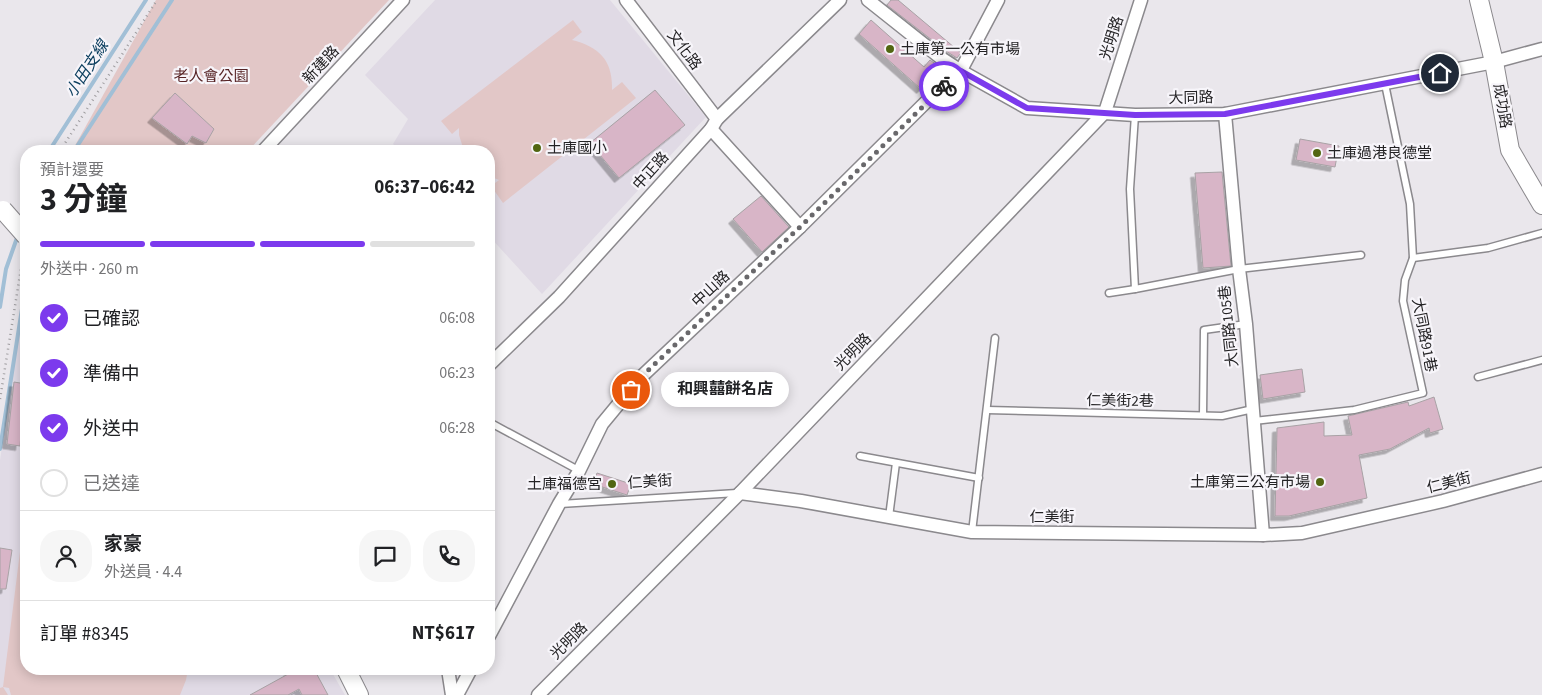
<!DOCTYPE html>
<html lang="zh-TW">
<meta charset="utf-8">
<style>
:root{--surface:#fff;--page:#f6f6f6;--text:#202124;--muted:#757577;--line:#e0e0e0;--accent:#7c3aed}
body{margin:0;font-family:"Source Sans 3","Noto Sans TC",sans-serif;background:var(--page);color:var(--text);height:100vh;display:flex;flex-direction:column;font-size:19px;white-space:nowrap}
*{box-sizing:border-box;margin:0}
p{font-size:16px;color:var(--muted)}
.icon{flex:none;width:28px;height:28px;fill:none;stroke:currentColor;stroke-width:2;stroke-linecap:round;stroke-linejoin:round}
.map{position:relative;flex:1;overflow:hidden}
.details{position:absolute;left:20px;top:145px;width:475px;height:530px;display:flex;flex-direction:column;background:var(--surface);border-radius:20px;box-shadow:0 2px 12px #0003}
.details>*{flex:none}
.pin{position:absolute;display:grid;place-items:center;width:42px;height:42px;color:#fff;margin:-21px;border:2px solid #fff;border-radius:50%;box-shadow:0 1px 5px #0007}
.courier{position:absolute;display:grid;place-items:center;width:50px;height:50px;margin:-25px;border:4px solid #7c3aed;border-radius:50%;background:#fff;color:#222;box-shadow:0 1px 6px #0007}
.bubble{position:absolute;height:35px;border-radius:18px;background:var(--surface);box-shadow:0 2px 12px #0003;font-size:16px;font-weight:700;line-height:35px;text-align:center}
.overview em{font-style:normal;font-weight:700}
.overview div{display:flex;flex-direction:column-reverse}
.overview{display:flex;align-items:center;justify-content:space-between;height:85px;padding:0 20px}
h1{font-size:32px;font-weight:700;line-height:38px}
.bar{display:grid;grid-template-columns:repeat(4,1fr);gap:8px 5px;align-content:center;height:60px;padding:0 20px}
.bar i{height:6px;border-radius:4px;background:var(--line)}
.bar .selected{background:var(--accent)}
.bar p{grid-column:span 4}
.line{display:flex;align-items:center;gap:12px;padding:0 20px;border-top:1px solid var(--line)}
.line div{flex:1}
.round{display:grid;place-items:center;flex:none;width:52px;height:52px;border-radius:20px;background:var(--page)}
ol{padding:0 20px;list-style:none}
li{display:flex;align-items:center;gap:15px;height:55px}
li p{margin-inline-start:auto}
li .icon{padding:5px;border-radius:50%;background:var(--accent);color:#fff;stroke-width:4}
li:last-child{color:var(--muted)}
li i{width:28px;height:28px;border:2px solid var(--line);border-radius:50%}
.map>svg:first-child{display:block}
</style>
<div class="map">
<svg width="1542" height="695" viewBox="0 0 1542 695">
<defs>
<filter id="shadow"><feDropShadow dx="-4.5" dy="4.5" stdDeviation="0" flood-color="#0004"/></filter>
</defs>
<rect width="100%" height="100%" fill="#eae7ec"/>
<g fill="#e0dae5">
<polygon points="435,0 610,0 706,117 542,294 489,236 489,151 401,151 393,144 408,119 365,75"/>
<polygon points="26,286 26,669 330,669 345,695 0,695 0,460"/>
</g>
<g fill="#e2c7c7">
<polygon points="156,0 389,0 248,151 72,151"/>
<path d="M573,20L582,32L572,40C600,47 613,61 612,90L622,82L636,98L503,203L491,186L499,180L489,176V151H464L459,135V128L452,134L441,121Z"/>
<polygon points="26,504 26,669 188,669 186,680 180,695 11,695 9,688 3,687 8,695 0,695 0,688 3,687"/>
</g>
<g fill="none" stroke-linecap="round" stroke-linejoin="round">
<g stroke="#a1bfd6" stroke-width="4">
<polyline points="49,151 146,0"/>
<polyline points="74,151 172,0"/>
<polyline points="22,223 26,211"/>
<polyline points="0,307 6,269 18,235"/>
<polyline points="0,449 26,283"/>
</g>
</g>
<g fill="#d8b5c7" stroke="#a8a2a5" filter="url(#shadow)">
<polygon points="891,0 898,0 961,53 960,54 957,58 946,51 887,5"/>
<polygon points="871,20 924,67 930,60 941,68 921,89 859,34"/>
<polygon points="655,90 685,125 619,178 590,143"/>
<polygon points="175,93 214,129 206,143 192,136 187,144 152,118"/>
<polygon points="1300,139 1339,146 1335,167 1296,160"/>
<polygon points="1222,172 1231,266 1203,268 1195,173"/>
<polygon points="761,196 789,227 762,252 733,219"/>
<polygon points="1302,369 1305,392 1263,399 1260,375"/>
<polygon points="14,382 26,384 26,413 23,413 20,446 7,444"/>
<polygon points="1434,397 1443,429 1430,433 1429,428 1390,449 1359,455 1367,498 1289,516 1275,516 1277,428 1324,422 1324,436 1352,435 1348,416 1408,402 1409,406"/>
<polygon points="597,473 631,484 627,495 593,484"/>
<polygon points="0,548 12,550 6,589 0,589"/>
<polygon points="288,669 314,669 328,695 302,695 299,689 288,695 250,695 290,673"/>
</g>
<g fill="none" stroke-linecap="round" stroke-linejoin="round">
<g stroke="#8b898d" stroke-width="9">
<g id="lane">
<polyline points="1135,115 1130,189 1135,289"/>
<polyline points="1413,258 1488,248 1542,233"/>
<polyline points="1109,293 1135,289 1239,269 1361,255"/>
<polyline points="1478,377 1542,360"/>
<polyline points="987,410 1222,416 1253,409"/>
<polyline points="1203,415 1204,330 1246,324"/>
<polyline points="1254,421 1354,410 1423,393 1403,301 1405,280 1413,258 1410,204 1385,84"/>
<polyline points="489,422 580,471"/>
<polyline points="860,456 979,478"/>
<polyline points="560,504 737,493"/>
<polyline points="889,517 896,463"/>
<polyline points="972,532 995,338"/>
</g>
</g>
<g stroke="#8b898d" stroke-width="15">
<g id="street">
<polyline points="626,0 717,119"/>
<polyline points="868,0 941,58 961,71 1027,108 1135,115 1225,114 1494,62 1542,49"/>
<polyline points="1225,114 1239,269 1246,324 1263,535"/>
<polyline points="711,129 800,227"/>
<polyline points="263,151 403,0"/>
<polyline points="489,365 559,297 711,129 717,119 840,0"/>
<polyline points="740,493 801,501 972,532 1263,535 1302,533 1443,501 1542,474"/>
<polyline points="489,636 559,504 579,471 602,424 640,378 800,227 926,102 960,72 998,0"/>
<polyline points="448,669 452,695"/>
<polyline points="457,695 471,669"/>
<polyline points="538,695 740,493 1105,112 1141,0"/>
</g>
</g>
<g stroke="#8b898d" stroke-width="20">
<g id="secondary">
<polyline points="1479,0 1494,62 1510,150 1542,205"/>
<polyline points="346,669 359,695"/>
</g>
</g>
<g stroke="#9e9c9f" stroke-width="2.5" stroke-dasharray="1 4" stroke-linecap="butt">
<polyline points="60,151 157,0"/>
<polyline points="0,399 24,250"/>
</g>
<use href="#lane" stroke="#fff" stroke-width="6"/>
<use href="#street" stroke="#fff" stroke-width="12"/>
<use href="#secondary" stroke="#fff" stroke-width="18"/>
<g stroke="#8b898d" stroke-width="20" stroke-linecap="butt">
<polyline id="secondary-bridge" points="3,210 26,236"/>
</g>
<use href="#secondary-bridge" stroke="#fff" stroke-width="18"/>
</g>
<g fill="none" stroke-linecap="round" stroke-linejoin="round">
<polyline stroke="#69686b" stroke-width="5" stroke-dasharray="0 9" points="631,390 640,378 800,227 944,86"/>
<polyline stroke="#7c3aed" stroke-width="6" points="944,86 961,71 1027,108 1135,115 1225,114 1440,73"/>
</g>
<g fill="#526612" stroke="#f7f5fa" stroke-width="2">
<circle cx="890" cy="49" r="5"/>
<circle cx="537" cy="148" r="5"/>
<circle cx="1317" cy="153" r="5"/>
<circle cx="1320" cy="482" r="5"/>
<circle cx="612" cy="484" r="5"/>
</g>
<g text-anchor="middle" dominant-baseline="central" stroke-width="4.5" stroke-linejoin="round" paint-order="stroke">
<g font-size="15" fill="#242325" stroke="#f7f5fa">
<text transform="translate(1112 38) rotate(-72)">光明路</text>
<text transform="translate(684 50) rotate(53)">文化路</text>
<text transform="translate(321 65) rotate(-47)">新建路</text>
<text transform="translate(1191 98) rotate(-1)">大同路</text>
<text transform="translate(1502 106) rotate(80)">成功路</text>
<text transform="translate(651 171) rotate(-48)">中正路</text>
<text transform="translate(711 289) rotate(-43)">中山路</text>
<text transform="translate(1229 326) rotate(-96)">大同路105巷</text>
<text transform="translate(1424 335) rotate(79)">大同路91巷</text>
<text transform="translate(853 352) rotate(-46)">光明路</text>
<text transform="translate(1120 401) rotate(1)">仁美街2巷</text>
<text transform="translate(650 482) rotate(-4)">仁美街</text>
<text transform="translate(1449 483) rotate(-14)">仁美街</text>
<text x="1052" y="517">仁美街</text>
<text transform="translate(569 641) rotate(-45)">光明路</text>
</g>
<g font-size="15" fill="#242325" stroke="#f7f5fa" text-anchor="start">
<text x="900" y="49">土庫第一公有市場</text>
<text x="547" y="148">土庫國小</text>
<text x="1327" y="153">土庫過港良德堂</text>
<text x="1310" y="482" text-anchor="end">土庫第三公有市場</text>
<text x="602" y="484" text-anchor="end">土庫福德宮</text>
</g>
<g font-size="15" fill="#572426" stroke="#f7f5fa">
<text x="211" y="76">老人會公園</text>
</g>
<g font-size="16" font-style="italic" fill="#0e4060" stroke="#f7f5fa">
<text transform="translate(87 69) rotate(-57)">小田支線</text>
</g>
</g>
</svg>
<div class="pin" style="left:631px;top:390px;background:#ea580c"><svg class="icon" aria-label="bag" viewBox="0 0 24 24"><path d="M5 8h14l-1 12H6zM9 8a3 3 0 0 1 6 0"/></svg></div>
<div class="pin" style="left:1440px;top:73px;background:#1f2937"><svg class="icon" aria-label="home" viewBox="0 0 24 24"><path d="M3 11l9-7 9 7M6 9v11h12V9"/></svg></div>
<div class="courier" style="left:944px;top:86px"><svg class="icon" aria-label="bike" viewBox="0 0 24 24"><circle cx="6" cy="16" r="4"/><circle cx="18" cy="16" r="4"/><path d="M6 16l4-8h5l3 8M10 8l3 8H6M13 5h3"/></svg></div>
<div class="bubble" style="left:661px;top:372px;width:128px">和興囍餅名店</div>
<section class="details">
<div class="overview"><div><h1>3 分鐘</h1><p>預計還要</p></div><em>06:37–06:42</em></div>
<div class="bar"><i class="selected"></i><i class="selected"></i><i class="selected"></i><i></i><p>外送中 · 260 m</p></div>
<ol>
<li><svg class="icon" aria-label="check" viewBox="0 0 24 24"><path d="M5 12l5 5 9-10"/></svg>已確認<p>06:08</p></li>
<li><svg class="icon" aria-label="check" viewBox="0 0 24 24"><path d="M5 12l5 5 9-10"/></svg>準備中<p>06:23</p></li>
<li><svg class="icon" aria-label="check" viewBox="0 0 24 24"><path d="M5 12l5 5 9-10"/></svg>外送中<p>06:28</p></li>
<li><i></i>已送達</li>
</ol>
<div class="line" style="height:90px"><a class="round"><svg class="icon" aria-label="person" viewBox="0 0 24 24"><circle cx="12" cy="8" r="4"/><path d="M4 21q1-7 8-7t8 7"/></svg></a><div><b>家豪</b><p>外送員 · 4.4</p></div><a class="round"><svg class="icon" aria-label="chat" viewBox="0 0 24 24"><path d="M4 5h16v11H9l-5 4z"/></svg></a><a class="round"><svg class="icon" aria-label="phone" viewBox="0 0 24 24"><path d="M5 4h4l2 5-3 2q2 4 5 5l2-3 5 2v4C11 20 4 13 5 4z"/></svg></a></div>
<div class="line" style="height:65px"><div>訂單 #8345</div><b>NT$617</b></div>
</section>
</div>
